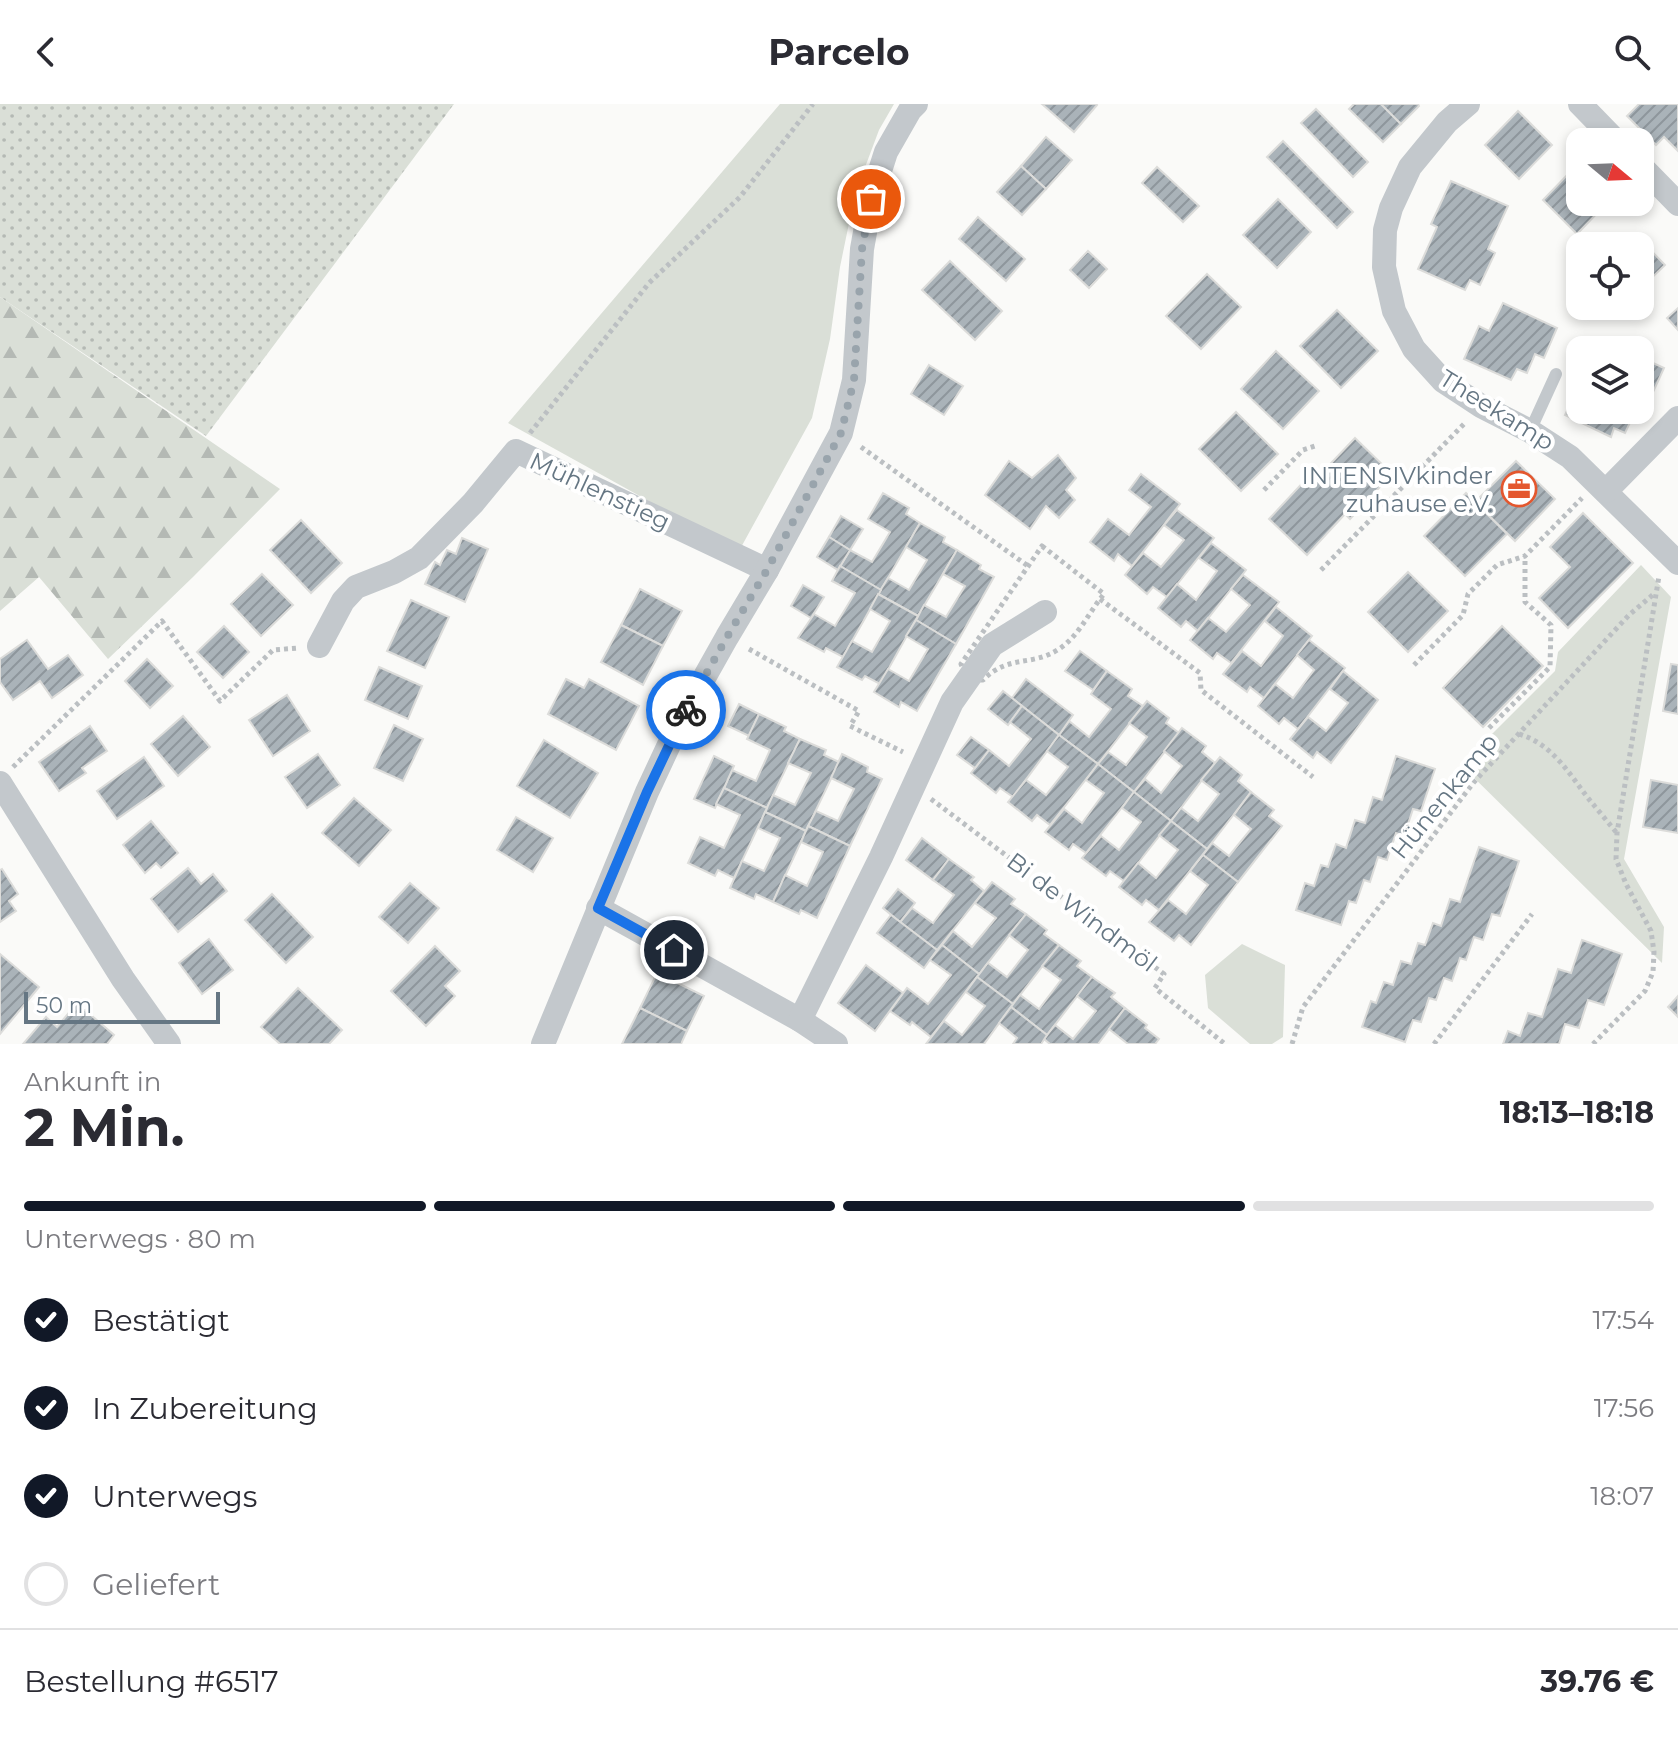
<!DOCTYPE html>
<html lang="de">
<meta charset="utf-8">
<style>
:root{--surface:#fff;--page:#f7f7f7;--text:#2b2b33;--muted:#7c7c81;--line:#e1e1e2;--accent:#111827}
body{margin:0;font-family:Montserrat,sans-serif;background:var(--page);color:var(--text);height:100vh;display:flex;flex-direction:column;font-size:30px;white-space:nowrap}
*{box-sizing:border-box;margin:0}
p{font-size:26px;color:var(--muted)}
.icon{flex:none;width:44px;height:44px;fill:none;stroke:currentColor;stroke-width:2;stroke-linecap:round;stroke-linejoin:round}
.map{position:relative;height:940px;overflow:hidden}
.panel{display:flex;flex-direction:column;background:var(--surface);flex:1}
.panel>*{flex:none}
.needle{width:52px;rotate:109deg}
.controls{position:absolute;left:1566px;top:24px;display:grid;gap:16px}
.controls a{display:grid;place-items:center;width:88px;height:88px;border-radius:16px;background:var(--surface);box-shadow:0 4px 12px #0003;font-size:40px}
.scale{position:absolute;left:24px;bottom:20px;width:196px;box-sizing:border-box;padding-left:8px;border:4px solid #657683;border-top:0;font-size:22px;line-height:28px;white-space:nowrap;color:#657683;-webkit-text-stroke:6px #fff;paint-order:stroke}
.pin{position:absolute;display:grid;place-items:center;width:68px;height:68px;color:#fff;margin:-34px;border:4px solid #fff;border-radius:50%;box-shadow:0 2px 8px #0007}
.courier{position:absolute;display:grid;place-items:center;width:80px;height:80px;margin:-40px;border:6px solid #1a73e8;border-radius:50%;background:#fff;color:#222;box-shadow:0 2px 10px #0007}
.overview em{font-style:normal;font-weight:700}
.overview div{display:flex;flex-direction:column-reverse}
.overview{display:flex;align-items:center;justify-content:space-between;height:136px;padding:0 24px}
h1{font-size:52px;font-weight:700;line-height:60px}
.bar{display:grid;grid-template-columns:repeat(4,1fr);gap:12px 8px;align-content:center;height:96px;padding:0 24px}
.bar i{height:10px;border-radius:6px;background:var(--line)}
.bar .on{background:var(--accent)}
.bar p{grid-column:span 4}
.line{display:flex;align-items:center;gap:20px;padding:0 24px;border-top:2px solid var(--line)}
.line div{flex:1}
ol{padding:0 24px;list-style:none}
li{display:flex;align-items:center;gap:24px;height:88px}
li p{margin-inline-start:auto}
li .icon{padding:8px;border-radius:50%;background:var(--accent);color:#fff;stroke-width:4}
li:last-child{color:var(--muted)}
li i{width:44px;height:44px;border:4px solid var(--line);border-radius:50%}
header{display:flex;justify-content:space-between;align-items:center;height:104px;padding:0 24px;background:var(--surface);font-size:36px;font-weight:700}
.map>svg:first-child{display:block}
</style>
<header><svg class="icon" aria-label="back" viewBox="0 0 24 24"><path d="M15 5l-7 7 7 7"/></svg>Parcelo<svg class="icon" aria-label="search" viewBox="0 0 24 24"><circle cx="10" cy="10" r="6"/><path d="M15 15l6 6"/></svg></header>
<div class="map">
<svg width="1678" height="940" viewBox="0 0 1678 940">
<defs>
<pattern id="grass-dots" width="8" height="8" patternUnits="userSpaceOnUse" patternTransform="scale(2)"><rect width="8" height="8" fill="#dadfd7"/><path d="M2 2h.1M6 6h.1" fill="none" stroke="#b4b9b4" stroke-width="1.8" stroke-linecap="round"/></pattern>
<pattern id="forest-firs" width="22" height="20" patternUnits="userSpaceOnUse" patternTransform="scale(2)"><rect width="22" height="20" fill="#dadfd7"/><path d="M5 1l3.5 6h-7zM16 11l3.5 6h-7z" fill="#b4b9b4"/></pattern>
<pattern id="building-hatch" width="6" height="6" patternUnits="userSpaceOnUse" patternTransform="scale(2)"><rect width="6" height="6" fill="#aab3b9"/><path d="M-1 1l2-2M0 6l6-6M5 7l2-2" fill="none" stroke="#8e969c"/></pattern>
</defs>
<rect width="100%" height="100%" fill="#fafaf8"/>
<polygon fill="url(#grass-dots)" points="0,0 454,0 206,332 0,193"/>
<polygon fill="url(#forest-firs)" points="0,193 280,385 193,473 108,555 39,473 0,507"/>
<g fill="#dadfd7">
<polygon points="780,0 894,0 879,26 855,90 840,163 830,235 812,314 739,447 508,319"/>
<polygon points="1641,461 1671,493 1624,755 1664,823 1662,859 1461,661 1555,567 1558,548"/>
<polygon points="1242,840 1285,861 1283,933 1272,940 1250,940 1208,904 1205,871"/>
</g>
<g fill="url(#building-hatch)" stroke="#dcdcda" stroke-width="2">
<polygon points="1042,0 1096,0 1097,1 1074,28"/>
<polygon points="1354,0 1381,0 1401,20 1383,38 1349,5"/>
<polygon points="1381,0 1418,0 1419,2 1401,20"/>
<polygon points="1639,0 1678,0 1678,47 1664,33 1656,41 1627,12"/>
<polygon points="1316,5 1368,58 1353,73 1301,19"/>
<polygon points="1518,7 1552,41 1519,75 1485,41"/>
<polygon points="1046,33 1072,56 1046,85 1021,62"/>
<polygon points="1283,37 1353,108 1337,124 1267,53"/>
<polygon points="1021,62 1046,85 1022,111 997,88"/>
<polygon points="1157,63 1199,102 1183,118 1142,79"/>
<polygon points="1575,63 1580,68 1580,98 1608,98 1577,130 1543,96"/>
<polygon points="1451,77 1508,102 1488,145 1495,149 1480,181 1470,176 1465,186 1418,165 1437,123 1431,120"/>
<polygon points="1278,95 1311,128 1277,164 1243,131"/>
<polygon points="978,113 1025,155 1006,177 959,135"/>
<polygon points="1635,130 1665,161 1640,185 1640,142 1623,142"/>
<polygon points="1088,147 1107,165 1089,184 1070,166"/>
<polygon points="950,157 1002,207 975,236 922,186"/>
<polygon points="1207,170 1241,203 1201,245 1166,212"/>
<polygon points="1503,199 1557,224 1544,254 1535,250 1527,269 1517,265 1511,276 1464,255 1479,222 1489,227"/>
<polygon points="1678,204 1678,226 1667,214"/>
<polygon points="1337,206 1378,247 1341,284 1300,242"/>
<polygon points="1276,247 1319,287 1283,325 1241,285"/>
<polygon points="1640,253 1664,264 1644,308 1640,306"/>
<polygon points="929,261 963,282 944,311 911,290"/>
<polygon points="1580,279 1580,306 1636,306 1625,329 1614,324 1611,333 1565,311"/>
<polygon points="1236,308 1278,350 1241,387 1199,345"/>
<polygon points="1355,334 1392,370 1350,415 1345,410 1307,451 1269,415 1310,371 1315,376"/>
<polygon points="1058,351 1076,374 1066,386 1075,396 1059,414 1046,402 1030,425 985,391 1009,357 1032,374"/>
<polygon points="1516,357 1555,395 1515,437 1475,398"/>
<polygon points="1141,370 1180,400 1132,462 1118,450 1114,457 1090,438 1108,415 1129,431 1151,403 1129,386"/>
<polygon points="883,389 909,404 906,410 920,419 881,486 840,462 850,446 872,458 890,428 868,415"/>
<polygon points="1466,389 1507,430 1465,472 1424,432"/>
<polygon points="1177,406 1214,434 1167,493 1153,483 1147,490 1125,471 1143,449 1161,463 1184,436 1164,421"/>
<polygon points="1583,409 1633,459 1568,524 1539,494 1570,463 1550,443"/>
<polygon points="841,412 863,425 850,446 829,433"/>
<polygon points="301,416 342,459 311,489 270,446"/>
<polygon points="920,419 945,433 943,438 957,446 918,512 878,490 888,474 909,486 927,456 906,443"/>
<polygon points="829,433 850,446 838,466 817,453"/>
<polygon points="462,434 488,445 465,498 425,480 435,458 440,461 447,446 456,450"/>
<polygon points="1211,439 1246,466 1198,527 1186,517 1181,523 1158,504 1177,480 1196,496 1217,467 1199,454"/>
<polygon points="957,446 981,461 979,465 994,473 956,540 916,516 924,501 946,513 965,482 943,470"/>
<polygon points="840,462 881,486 843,553 826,544 824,548 798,534 814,510 835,522 855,489 832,477"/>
<polygon points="1408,468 1448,507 1408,548 1368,508"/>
<polygon points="262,470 293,501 261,532 231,500"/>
<polygon points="1243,471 1279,498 1231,559 1217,549 1213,555 1190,536 1208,514 1226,528 1250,501 1231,485"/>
<polygon points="803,481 824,493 811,514 791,502"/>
<polygon points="640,485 682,507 663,542 621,521"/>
<polygon points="878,490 918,512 880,580 865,572 862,576 837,563 852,537 872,548 890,517 870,505"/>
<polygon points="411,496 449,513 425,564 387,547"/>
<polygon points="1276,503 1312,532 1264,594 1250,583 1247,588 1223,570 1242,547 1261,562 1283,532 1265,517"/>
<polygon points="916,516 956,540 917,607 901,598 899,603 874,588 888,565 909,577 928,545 906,532"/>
<polygon points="621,521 663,542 643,581 601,558"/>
<polygon points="224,522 249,548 223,574 197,548"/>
<polygon points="1502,522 1543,562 1483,623 1443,584"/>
<polygon points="27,536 48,565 68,551 83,571 52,594 40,577 13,596 0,578 0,555"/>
<polygon points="1309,536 1345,564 1298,625 1284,614 1279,620 1258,602 1275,580 1293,594 1314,566 1297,551"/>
<polygon points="1080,547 1107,567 1093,586 1065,567"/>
<polygon points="147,555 173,582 150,604 125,577"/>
<polygon points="1671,560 1678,561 1678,610 1663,607"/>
<polygon points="379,563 422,582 408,615 365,596"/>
<polygon points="1107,567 1132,585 1128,592 1143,602 1098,660 1059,631 1069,617 1089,633 1111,605 1091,590"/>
<polygon points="1343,567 1378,596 1331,659 1317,648 1313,654 1290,635 1308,613 1326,627 1348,599 1330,585"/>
<polygon points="566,575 584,584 589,575 639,602 616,646 548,610"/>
<polygon points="1026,575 1073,611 1059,631 1012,594"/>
<polygon points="1003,587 1022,602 1008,621 988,605"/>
<polygon points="287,591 310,627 273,652 249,616"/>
<polygon points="1147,597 1169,614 1166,619 1179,629 1134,688 1098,660 1108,648 1126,661 1147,633 1129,619"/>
<polygon points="739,600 759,610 749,632 728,622"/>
<polygon points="1022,602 1059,631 1013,693 1000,684 996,689 971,669 989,646 1009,662 1031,635 1010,618"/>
<polygon points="759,610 786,623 784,627 800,635 767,704 724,684 732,666 756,677 770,646 747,635"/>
<polygon points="183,612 210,643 178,672 151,640"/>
<polygon points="394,621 423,635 403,677 374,664"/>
<polygon points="90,622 107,647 82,664 86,669 59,687 39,658"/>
<polygon points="1182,624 1206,642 1202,648 1215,659 1171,717 1134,688 1145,675 1161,689 1182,662 1164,647"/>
<polygon points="1059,631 1098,660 1050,721 1037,711 1032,717 1008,698 1026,676 1046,691 1068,663 1047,647"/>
<polygon points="971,633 989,646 975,664 957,651"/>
<polygon points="800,635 826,646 824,651 839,658 806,727 765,708 773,691 795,701 811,669 788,659"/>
<polygon points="544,636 598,669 570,714 517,682"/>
<polygon points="318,650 340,681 307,704 285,673"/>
<polygon points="842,650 868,663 867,668 882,675 850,742 808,722 816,707 838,717 854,685 831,674"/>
<polygon points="714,652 734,662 715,704 694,695"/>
<polygon points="1396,652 1435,665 1421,707 1413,705 1404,732 1396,729 1387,756 1378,753 1370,778 1364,776 1356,799 1349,797 1341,821 1296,806 1305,779 1314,782 1321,761 1328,763 1336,740 1346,744 1355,716 1365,719 1373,693 1382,696"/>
<polygon points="144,653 164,682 117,715 97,687"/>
<polygon points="1220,653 1242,671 1238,677 1251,688 1207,745 1171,717 1181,704 1198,717 1219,690 1201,676"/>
<polygon points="1098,660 1134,688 1086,749 1073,740 1069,746 1045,728 1064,705 1082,719 1104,689 1086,676"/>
<polygon points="1651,676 1678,681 1678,729 1643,723"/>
<polygon points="724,684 767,704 734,774 718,766 715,772 688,759 700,733 724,744 740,711 716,700"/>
<polygon points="1134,688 1171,717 1124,777 1110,767 1106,772 1082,754 1101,732 1119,746 1141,718 1122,704"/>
<polygon points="1251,688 1274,706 1269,712 1282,722 1238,778 1203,751 1212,739 1229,752 1251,725 1234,711"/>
<polygon points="354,694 391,726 359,762 322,729"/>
<polygon points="765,708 806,727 773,798 756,790 754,795 730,784 742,757 764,767 780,734 758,724"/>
<polygon points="516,713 553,734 533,768 497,746"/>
<polygon points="151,717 178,749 161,764 156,759 145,769 123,741"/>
<polygon points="1171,717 1207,745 1159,806 1146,796 1142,801 1119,783 1138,759 1156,774 1178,746 1159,731"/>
<polygon points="808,722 850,742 817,814 801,806 799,810 773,798 785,771 807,782 823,748 801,738"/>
<polygon points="922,734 949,755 933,776 906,756"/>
<polygon points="1479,743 1519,757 1500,812 1492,810 1483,836 1474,833 1466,856 1460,854 1452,877 1444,874 1436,896 1429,894 1421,918 1413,916 1405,938 1362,923 1371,897 1376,899 1384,878 1393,881 1401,857 1411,860 1418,839 1425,841 1433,819 1441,822 1450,795 1460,798"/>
<polygon points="1203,751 1238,778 1191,841 1179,831 1174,837 1149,818 1168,796 1186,810 1208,781 1190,767"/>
<polygon points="949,755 974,773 971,776 984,787 937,846 900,818 912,804 933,819 954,791 933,776"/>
<polygon points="188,764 201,780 213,770 227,787 178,828 151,795"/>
<polygon points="2,765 18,790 9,797 16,807 0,818 0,766"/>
<polygon points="992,778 1015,795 1011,800 1026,810 979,870 942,841 953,827 972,843 996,814 975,799"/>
<polygon points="410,779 439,804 408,839 379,813"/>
<polygon points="898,785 915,799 900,818 883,804"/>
<polygon points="272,790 313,833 286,859 245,816"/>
<polygon points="1026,810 1047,826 1044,830 1059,841 1013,900 977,873 988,859 1007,873 1028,846 1009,831"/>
<polygon points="891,811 937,846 924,864 877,829"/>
<polygon points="209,835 233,866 202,890 179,859"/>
<polygon points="1582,836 1622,850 1604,901 1588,896 1579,924 1565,920 1559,940 1503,940 1508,927 1520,932 1528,909 1542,913 1558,865 1571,869"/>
<polygon points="942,841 979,870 931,933 912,918 910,921 890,907 907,884 928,900 951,871 930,856"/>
<polygon points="1059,841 1081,857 1077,862 1092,873 1047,931 1011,903 1020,891 1039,905 1061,876 1042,862"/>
<polygon points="435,842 460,867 445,882 455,892 426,922 391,887"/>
<polygon points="0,850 39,883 0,930"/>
<polygon points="866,861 903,889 875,927 838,899"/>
<polygon points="657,869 704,892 687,927 640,904"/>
<polygon points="977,873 1013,900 984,940 926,940 944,917 962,931 985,902 966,888"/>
<polygon points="1092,873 1115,889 1111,893 1125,904 1098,940 1050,940 1044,935 1055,921 1073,935 1096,907 1077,892"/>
<polygon points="298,884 342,926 329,940 280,940 261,923"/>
<polygon points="1678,892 1678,913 1668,903"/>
<polygon points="77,899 114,931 107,940 23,940 46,913 57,923"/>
<polygon points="1011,903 1047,931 1041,940 1013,940 1017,934 999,919"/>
<polygon points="640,904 687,927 681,940 622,940"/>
<polygon points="1125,904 1147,921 1145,924 1159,935 1155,940 1128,940 1109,925"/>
</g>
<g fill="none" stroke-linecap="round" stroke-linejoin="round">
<g stroke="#bbbfc2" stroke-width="5" stroke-dasharray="4 4" stroke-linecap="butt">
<polyline points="530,329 649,179 740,93 813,0"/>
<polyline points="861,343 1028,462"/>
<polyline points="1264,386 1303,346 1318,341"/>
<path d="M1042,442L1104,490C1089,508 1079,532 1059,545C1032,563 1009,550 983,576H967L961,560Z"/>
<polyline points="1321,466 1464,320"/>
<polyline points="1100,495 1200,569 1201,586 1313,673"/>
<polyline points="749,545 859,607 850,622 903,648"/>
<polyline points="1414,561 1463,511 1468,490 1497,461 1525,452 1582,394"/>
<polyline points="1489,624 1550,563 1551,521 1525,498 1525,452"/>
<path d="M1519,630C1552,640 1568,668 1588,694C1597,705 1607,717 1616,728"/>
<polyline points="13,663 162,517 220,597 273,546 298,544"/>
<polyline points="931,695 1164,870 1155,884 1225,940"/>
<polyline points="1292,940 1303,903 1474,678 1629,511 1655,489"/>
<polyline points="1434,940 1532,810"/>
<polyline points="1593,940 1645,887 1653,868 1654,848 1651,827 1626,780 1616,755 1617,729 1659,472"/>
</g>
<polyline stroke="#c3c8cc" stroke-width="12" points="1530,327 1556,270"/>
<g stroke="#c3c8cc" stroke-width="24">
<polyline points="1468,0 1447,18 1410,63 1391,104 1385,126 1384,163 1394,207 1414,245 1443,277 1481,302 1530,327 1570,353 1678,459"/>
<polyline points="1580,0 1617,38"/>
<polyline points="1640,61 1678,100"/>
<polyline points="1606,387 1678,314"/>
<polyline points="319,542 343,497 356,483 394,468 419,454 473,399 516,347 767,466"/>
<polyline points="0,679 123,875 169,940"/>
<polyline points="598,804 800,916 836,940"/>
<polyline points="800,916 881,753 952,598 992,541 1045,508"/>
<polyline points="543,940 647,688 681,615 727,533 767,466 841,329 854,276 862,145 871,95 886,48 910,6 916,0"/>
</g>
</g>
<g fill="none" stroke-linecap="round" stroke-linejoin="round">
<polyline stroke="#99a4ac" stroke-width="8" stroke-dasharray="0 14.4" points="686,606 727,533 767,466 841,329 854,276 862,145 871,95"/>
<polyline stroke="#1a73e8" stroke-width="10" points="674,846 598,804 647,688 686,606"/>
</g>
<defs>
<g id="office-ring" transform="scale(1.8)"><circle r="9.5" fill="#fff" stroke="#e4572e" stroke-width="1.5"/><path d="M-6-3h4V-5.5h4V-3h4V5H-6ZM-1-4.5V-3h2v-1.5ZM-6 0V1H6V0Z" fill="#e4572e"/></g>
</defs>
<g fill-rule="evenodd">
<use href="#office-ring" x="1519" y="385"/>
</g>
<g text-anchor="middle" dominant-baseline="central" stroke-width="8" stroke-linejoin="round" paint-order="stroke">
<g font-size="24" fill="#657683" stroke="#fff">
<text transform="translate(1497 306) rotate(32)">Theekamp</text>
<text transform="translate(600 387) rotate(25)">Mühlenstieg</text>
<text transform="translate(1444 692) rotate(-51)">Hünenkamp</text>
<text transform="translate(1082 808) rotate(37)">Bi de Windmöl</text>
</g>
<g font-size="24" fill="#657683" stroke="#fff" text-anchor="end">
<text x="1493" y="371">INTENSIVkinder<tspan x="1493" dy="28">zuhause e.V.</tspan></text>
</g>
</g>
</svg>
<div class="controls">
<a><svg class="needle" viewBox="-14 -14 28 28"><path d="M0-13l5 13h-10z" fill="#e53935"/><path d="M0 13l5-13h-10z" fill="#7c7c81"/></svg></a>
<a><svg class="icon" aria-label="locate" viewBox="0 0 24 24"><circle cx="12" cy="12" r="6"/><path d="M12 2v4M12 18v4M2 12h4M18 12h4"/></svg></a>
<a><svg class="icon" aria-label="layers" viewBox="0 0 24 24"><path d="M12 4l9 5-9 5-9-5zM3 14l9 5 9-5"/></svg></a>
</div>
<div class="scale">50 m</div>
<div class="pin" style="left:871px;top:95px;background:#ea580c"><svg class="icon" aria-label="bag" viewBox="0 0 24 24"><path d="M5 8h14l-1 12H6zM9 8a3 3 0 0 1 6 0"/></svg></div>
<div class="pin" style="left:674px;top:846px;background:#1f2937"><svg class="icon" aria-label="home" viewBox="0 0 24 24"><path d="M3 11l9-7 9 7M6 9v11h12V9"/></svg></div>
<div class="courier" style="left:686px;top:606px"><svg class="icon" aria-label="bike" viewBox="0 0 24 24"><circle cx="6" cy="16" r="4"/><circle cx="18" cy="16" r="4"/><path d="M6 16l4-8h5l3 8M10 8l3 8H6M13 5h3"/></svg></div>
</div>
<section class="panel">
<div class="overview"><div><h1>2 Min.</h1><p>Ankunft in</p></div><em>18:13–18:18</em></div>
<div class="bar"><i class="on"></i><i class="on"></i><i class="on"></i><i></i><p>Unterwegs · 80 m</p></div>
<ol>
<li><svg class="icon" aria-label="check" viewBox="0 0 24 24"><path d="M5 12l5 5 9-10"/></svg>Bestätigt<p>17:54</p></li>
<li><svg class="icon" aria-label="check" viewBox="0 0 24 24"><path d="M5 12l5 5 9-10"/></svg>In Zubereitung<p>17:56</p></li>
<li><svg class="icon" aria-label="check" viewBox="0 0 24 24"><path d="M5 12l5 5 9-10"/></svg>Unterwegs<p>18:07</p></li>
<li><i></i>Geliefert</li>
</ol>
<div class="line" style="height:104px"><div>Bestellung #6517</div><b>39.76 €</b></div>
</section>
